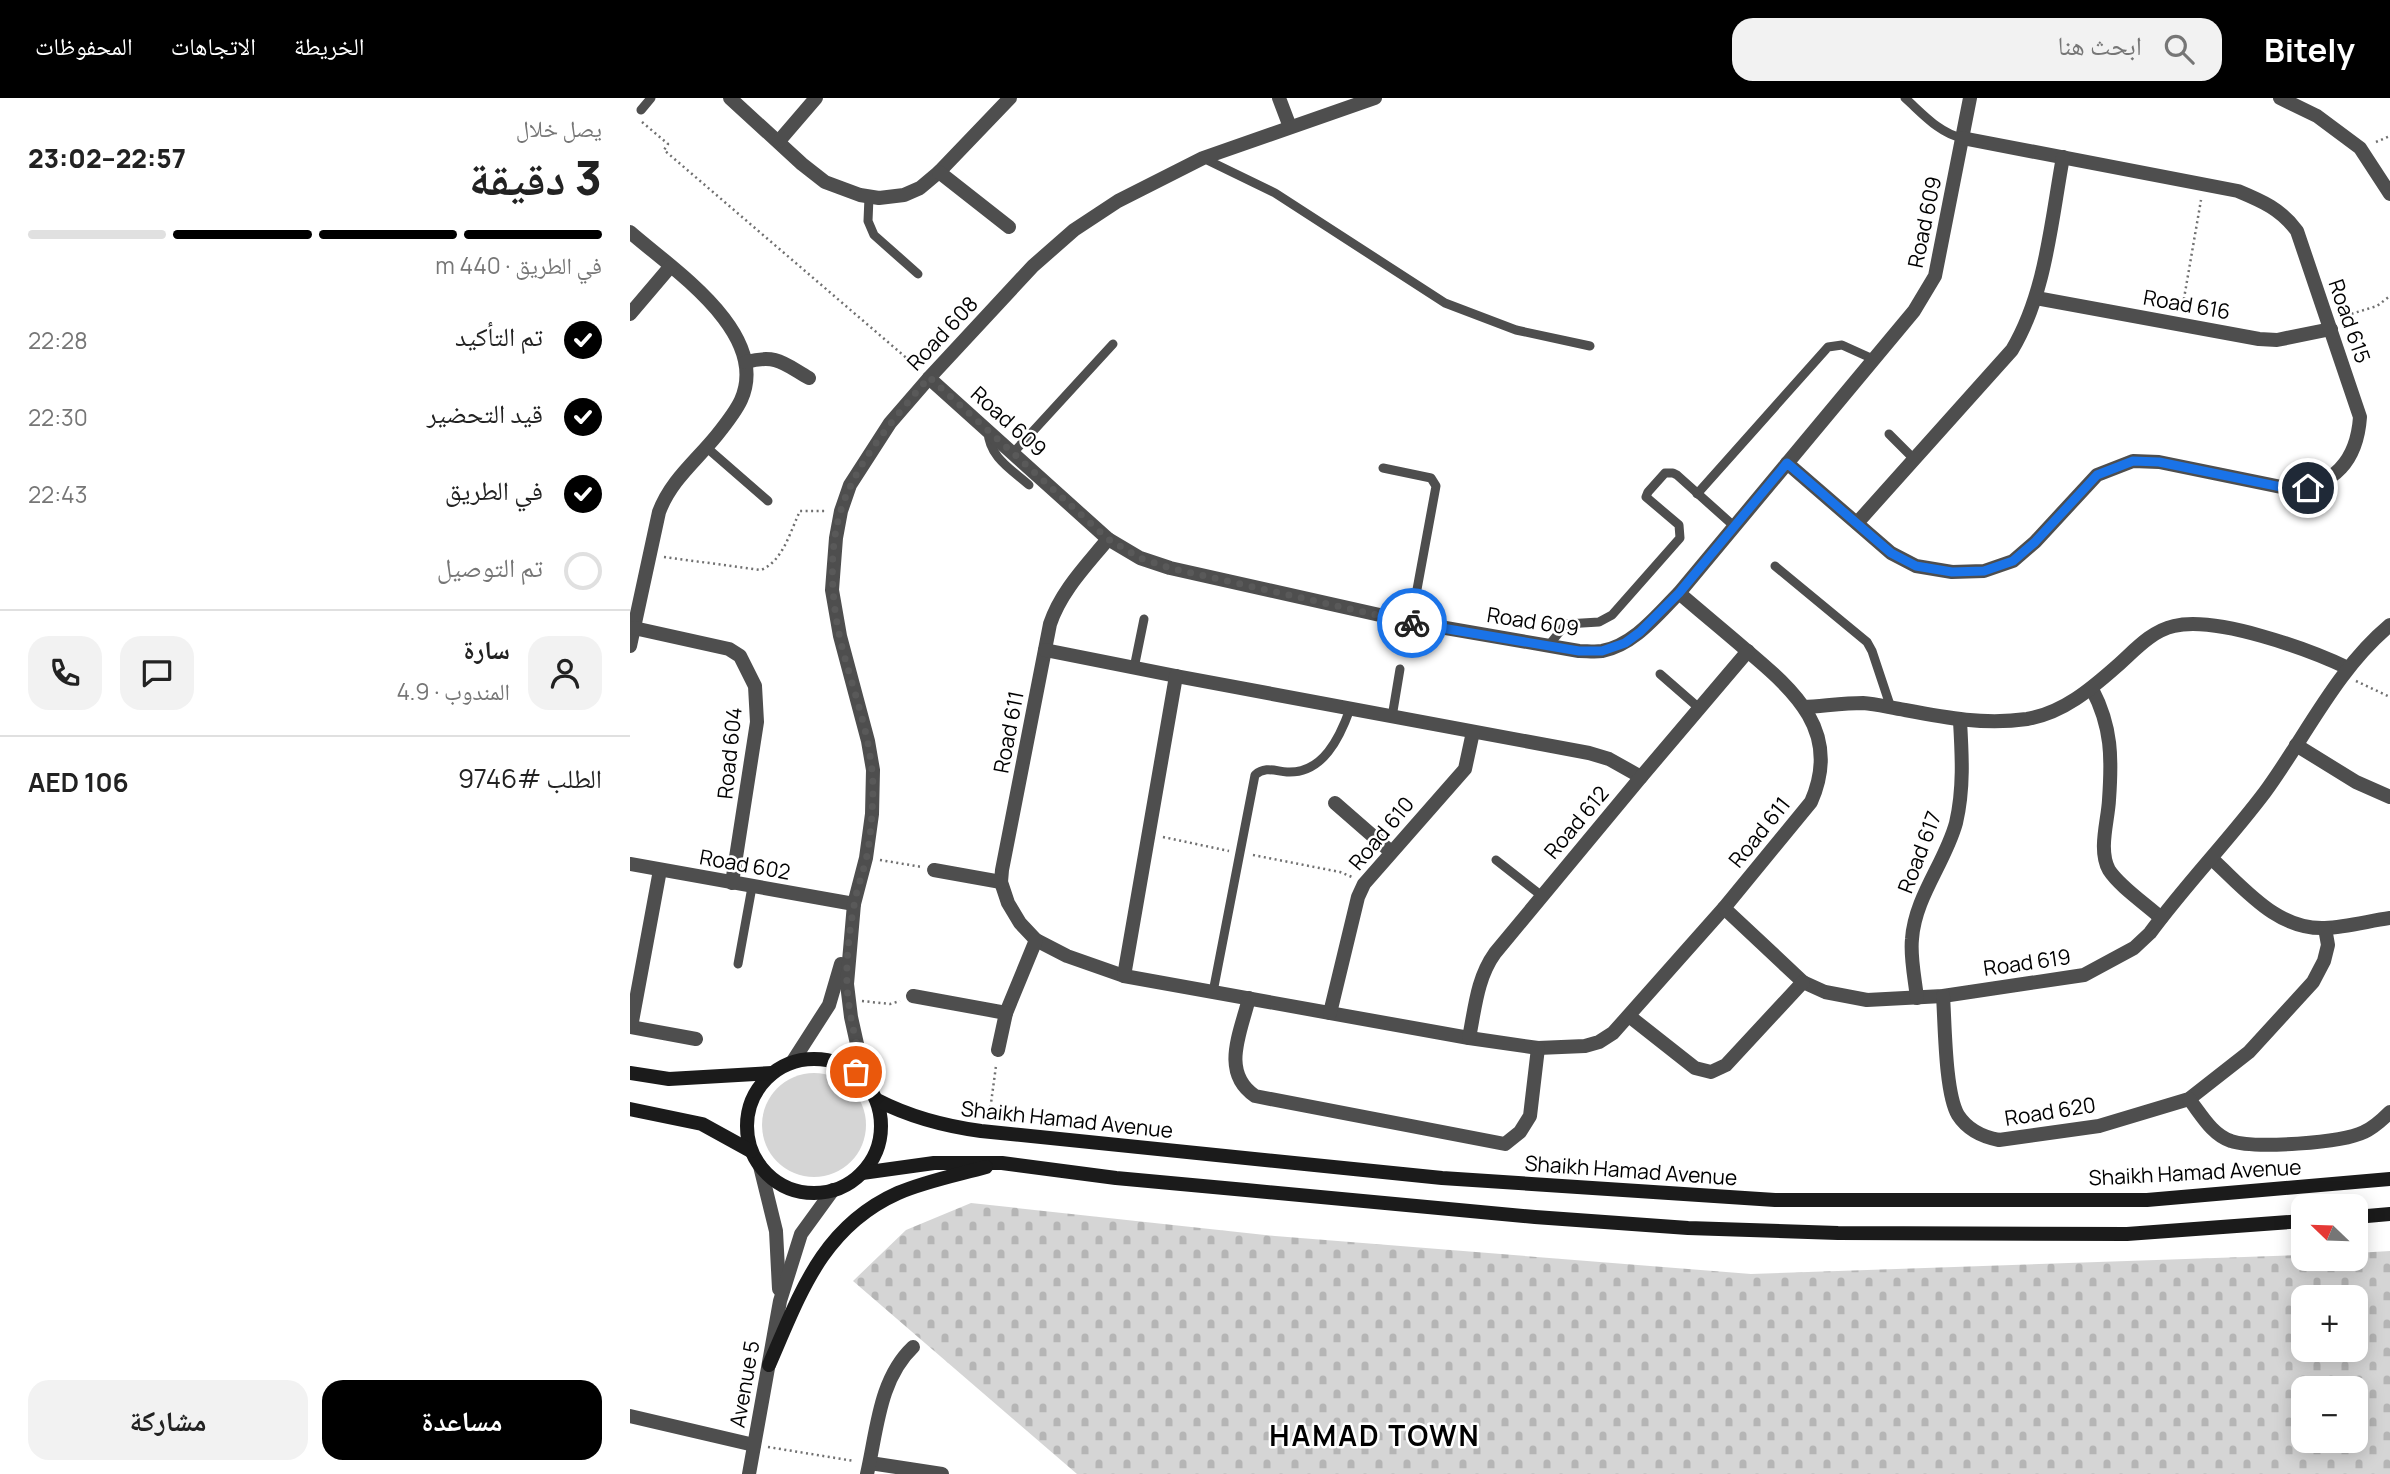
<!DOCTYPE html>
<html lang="ar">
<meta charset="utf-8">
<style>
:root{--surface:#fff;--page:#f2f2f2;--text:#222;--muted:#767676;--line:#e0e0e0;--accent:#000}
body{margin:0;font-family:Manrope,"Noto Naskh Arabic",sans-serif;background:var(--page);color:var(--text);direction:rtl;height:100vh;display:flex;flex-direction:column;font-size:26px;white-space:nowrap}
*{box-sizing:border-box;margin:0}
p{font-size:23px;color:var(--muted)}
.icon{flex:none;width:38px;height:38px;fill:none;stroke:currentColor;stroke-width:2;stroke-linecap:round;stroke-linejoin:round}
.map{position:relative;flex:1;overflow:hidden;direction:ltr}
.panel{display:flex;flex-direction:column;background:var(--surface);width:630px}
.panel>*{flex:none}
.needle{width:46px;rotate:293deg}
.buttons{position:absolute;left:1661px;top:1096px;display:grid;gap:14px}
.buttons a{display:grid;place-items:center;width:77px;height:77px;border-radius:14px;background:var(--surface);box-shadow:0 4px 18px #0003;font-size:35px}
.pin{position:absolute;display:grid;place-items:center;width:60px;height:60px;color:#fff;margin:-30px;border:4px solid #fff;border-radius:50%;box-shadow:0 2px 7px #0007}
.courier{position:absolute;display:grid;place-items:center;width:70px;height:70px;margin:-35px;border:5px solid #1a73e8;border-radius:50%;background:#fff;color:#222;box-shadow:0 2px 9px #0007}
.overview em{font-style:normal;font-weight:800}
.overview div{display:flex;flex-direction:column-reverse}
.overview{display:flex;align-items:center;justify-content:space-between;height:119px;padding:0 28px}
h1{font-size:46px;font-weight:800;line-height:52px}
.bar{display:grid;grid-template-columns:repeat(4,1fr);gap:10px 7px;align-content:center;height:84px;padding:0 28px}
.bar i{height:9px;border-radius:5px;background:var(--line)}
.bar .selected{background:var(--accent)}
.bar p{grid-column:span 4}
.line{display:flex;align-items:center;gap:18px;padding:0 28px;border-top:2px solid var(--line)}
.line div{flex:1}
.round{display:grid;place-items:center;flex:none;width:74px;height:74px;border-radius:21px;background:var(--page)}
ol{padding:0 28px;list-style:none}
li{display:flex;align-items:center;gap:21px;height:77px}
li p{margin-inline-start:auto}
li .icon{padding:7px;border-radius:50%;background:var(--accent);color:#fff;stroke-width:4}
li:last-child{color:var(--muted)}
li i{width:38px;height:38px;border:4px solid var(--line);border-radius:50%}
.action{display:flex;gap:14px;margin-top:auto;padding:14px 28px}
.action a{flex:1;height:80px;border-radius:21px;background:var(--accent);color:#fff;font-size:28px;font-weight:800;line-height:80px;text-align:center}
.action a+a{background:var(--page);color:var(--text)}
header{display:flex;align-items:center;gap:42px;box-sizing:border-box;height:98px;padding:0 35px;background:var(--accent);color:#fff}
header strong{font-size:33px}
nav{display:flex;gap:38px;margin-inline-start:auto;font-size:24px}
.search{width:490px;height:63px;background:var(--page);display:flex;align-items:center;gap:18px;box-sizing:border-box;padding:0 24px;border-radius:21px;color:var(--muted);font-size:26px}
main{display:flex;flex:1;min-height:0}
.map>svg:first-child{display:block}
</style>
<header>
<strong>Bitely</strong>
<div class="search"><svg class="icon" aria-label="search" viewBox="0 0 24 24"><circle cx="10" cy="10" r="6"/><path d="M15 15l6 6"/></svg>ابحث هنا</div>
<nav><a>الخريطة</a><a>الاتجاهات</a><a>المحفوظات</a></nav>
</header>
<main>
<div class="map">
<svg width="1760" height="1376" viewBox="0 0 1760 1376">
<defs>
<pattern id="cemetery-stones" width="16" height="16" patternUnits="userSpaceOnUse" patternTransform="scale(1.75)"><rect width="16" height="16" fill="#d5d5d5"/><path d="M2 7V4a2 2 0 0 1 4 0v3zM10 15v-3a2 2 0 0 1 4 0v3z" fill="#b5b5b5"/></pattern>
</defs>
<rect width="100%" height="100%" fill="#fff"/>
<circle fill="#d5d5d5" cx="184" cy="1027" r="52"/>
<path fill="url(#cemetery-stones)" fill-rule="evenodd" d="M341,1105L645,1138L1121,1176L1673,1157V1160H1726V1155L1760,1153V1376H447L223,1183L276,1132ZM1673,1199H1726V1251H1673ZM1673,1290H1726V1342H1673Z"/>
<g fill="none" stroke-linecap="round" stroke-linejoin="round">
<g stroke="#707070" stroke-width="2.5" stroke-dasharray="2 3.5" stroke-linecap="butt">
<polyline points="12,24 38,46 34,52 287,269"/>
<polyline points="1746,44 1760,38"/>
<polyline points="1552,212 1571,102"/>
<polyline points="1711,219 1747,208 1760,198"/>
<path d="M34,459L131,472C153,463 160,434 170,413H195"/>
<polyline points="1726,583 1760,599"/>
<polyline points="533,739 599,753"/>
<polyline points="623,757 710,774 722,779"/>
<polyline points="250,762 292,769"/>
<polyline points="232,903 260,906 270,903"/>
<polyline points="359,1020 366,968"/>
<polyline points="138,1349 224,1363"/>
</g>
<g stroke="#4e4e4e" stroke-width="9">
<path d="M1275,0C1293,16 1309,35 1332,40"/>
<polyline points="11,12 21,0"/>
<polyline points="573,60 645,95 815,205 886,232 960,248"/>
<polyline points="239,99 238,123 244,137 288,176"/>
<path d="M358,333C359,359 381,371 399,387"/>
<polyline points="1259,336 1283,360"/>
<polyline points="76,349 138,403"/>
<polyline points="383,355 483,246"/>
<polyline points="753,370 801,380 806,388 781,524"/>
<polyline points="1067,396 1198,249 1212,247 1243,261"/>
<polyline points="1145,468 1237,544 1242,553 1261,610"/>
<polyline points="919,547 936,526 969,524 982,517 1050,440 1049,427 1016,399 1018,394 1035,375 1043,375 1047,377 1105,429"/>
<polyline points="504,570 514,521"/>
<polyline points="1030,576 1069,610"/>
<polyline points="762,619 770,571"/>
<polyline points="866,762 912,798"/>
<polyline points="108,866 122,789"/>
<path d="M583,894L625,677C635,668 645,673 657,674C693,676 710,639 720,611"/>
</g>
<g stroke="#4e4e4e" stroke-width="14">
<polyline points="100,0 172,66 195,84 230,97 249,100 274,97 290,90 309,74 380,0"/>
<polyline points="649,0 660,29"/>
<polyline points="149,43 186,0"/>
<polyline points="309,74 379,129"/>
<path d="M0,134C42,171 141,235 111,302C106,313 95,327 87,337C66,363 41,382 29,414L0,548"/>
<polyline points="1406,200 1629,241 1647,242 1701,231"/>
<polyline points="0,216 40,169"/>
<path d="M116,264C147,256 153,265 179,280"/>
<path d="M299,280L478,441L510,460L540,470L781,524L949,553C957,553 965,554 972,553C1004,547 1027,517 1049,495L1284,213L1305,178L1340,0"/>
<path d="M1157,365L1261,455L1286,468L1322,474L1354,473L1383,463L1405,444L1467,377L1503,363L1529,364L1661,391C1705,388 1727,362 1730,319L1667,133C1651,111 1632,103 1608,93L1332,40"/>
<path d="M1227,425L1382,252C1416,195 1421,124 1433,59"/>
<path d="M478,441C456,468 431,493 420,526L372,772L371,784L378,805L390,825L406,842L437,858L494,878L839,940L908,950L955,948L969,944L983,935L1094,810L1181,704C1212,634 1165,593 1115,551C1093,532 1071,514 1049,495"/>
<polyline points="4,530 99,551 110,558 125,588 127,624 102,785"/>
<polyline points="415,552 546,578 959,655 979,661 1011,679"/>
<path d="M1462,591C1482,629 1482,660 1479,702C1478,723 1468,752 1479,772C1490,789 1516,806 1531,820"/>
<path d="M1174,609C1193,608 1214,605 1233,605C1247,606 1261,610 1275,612C1317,620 1355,627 1397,621C1433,615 1461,591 1487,568C1504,553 1521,533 1544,528C1587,518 1678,551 1718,570"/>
<polyline points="1666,647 1726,684 1760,699"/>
<polyline points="705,705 760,753"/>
<path d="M1582,761C1615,791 1647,832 1695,830C1716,829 1739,823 1760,820"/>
<polyline points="0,766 224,806"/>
<polyline points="304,772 371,784"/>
<path d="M1094,810L1173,884L1195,894L1237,902L1313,898L1454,877L1504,850L1520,835C1556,786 1599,742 1635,694C1676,638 1706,572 1760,527"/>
<polyline points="494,878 546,578"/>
<polyline points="283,898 376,915 406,842"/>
<path d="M1313,898C1315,926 1315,995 1328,1017C1337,1031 1353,1039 1369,1042L1469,1028L1559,1001L1619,954L1683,884L1694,863L1698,847L1695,830"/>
<path d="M619,900C611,934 590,974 625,998L875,1046L890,1034L900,1018L908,950"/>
<path d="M1287,900C1285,881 1280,859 1282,841C1285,799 1315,765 1326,725C1334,691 1332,657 1330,623"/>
<polyline points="700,915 728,799 734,786 835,671 843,634"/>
<polyline points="999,918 1065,970 1081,974 1096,967 1173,884"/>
<polyline points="0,929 66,941"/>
<polyline points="1,929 30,772"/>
<path d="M839,940C845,910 847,880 865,855L1011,679L1118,553"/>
<polyline points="368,952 376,915"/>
<path d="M1559,1001C1571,1016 1582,1037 1601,1043C1624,1051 1712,1045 1734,1034C1743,1030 1753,1021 1760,1014"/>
<polyline points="0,1318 124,1347"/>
<polyline points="240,1365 312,1376"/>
<path d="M237,1376C247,1333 249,1281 283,1249"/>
</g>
<g stroke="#4e4e4e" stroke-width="14">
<polyline points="1650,0 1687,18 1730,50 1760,96"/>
<polyline points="163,963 199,907 211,866"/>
<polyline points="235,982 221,919 217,886 224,806 236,760 242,716 243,672 238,643 210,538 202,492 206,440 211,413 220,387 260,325 299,280 403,168 444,132 488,103 573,60 745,0"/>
<polyline points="130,1068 146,1133 149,1191"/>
<polyline points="119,1376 150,1203 171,1136 203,1092"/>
</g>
<g stroke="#1b1b1b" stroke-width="14">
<circle cx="184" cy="1028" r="67"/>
<polyline points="0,975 39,981 142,975"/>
<path d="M247,1002C280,1019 314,1028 351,1033L812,1080L1145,1102H1517L1760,1081"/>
<polyline points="0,1011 72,1026 121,1053"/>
<polyline points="232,1075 304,1065 372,1065 486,1080 616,1092 905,1119 1058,1130 1208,1135 1497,1136 1673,1123"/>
<polyline points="1726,1119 1760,1116"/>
<path d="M139,1267C170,1196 192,1129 268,1095C296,1083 327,1077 356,1069"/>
</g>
</g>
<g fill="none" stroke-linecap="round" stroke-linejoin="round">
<path stroke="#595959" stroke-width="7" stroke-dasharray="0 12.6" d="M226,974L235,982C228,951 219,920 217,888C216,863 219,834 224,808C226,793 232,778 236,762C241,740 242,716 243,693C243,649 228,606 216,564C200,508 194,440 221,387C240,347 271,313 299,279L478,441L510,460L540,470L782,525"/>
<polyline stroke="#1a73e8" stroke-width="9" points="782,525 949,553 972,553 995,545 1010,534 1049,495 1157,365 1261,455 1286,468 1322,474 1354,473 1383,463 1405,444 1467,377 1503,363 1529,364 1661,391 1678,390"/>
</g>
<g text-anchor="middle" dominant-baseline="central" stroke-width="5" stroke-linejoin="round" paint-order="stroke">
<g font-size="21" fill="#000" stroke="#fff">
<text transform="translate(1294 124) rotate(-78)">Road 609</text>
<text transform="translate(1557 206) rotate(10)">Road 616</text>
<text transform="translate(1720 223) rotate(71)">Road 615</text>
<text transform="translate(312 235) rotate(-47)">Road 608</text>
<text transform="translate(379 323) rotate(42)">Road 609</text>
<text transform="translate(903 523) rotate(9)">Road 609</text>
<text transform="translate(378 634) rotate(-79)">Road 611</text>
<text transform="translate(99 655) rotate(-84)">Road 604</text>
<text transform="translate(946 724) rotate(-50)">Road 612</text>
<text transform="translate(1129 734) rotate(-51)">Road 611</text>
<text transform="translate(751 735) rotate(-50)">Road 610</text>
<text transform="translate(1289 754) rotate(-69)">Road 617</text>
<text transform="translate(115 766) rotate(10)">Road 602</text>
<text transform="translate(1397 864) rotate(-8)">Road 619</text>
<text transform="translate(1420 1013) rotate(-9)">Road 620</text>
<text transform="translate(437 1021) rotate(6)">Shaikh Hamad Avenue</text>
<text transform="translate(1001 1072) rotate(4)">Shaikh Hamad Avenue</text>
<text transform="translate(1565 1074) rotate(-3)">Shaikh Hamad Avenue</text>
<text transform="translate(114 1286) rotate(-80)">Avenue 5</text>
</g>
<g font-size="28" font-weight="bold" letter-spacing="2" fill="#000" stroke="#fff">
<text x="745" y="1337">HAMAD TOWN</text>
</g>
</g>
</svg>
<div class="buttons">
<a><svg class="needle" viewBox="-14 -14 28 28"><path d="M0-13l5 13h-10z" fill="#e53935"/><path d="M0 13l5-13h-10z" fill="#767676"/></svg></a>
<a>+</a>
<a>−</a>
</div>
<div class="pin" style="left:226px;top:974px;background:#ea580c"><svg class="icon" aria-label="bag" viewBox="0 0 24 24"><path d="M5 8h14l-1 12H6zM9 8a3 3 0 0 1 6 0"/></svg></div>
<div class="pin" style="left:1678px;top:390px;background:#1f2937"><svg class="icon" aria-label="home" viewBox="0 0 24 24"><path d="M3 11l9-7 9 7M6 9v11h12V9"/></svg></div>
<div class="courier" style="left:782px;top:525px"><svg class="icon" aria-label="bike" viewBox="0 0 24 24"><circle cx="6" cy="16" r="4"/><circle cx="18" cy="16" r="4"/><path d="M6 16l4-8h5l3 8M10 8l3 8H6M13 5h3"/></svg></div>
</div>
<section class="panel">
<div class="overview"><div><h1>3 دقيقة</h1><p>يصل خلال</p></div><em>22:57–23:02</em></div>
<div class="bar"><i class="selected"></i><i class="selected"></i><i class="selected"></i><i></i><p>في الطريق · 440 m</p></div>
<ol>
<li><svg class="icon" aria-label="check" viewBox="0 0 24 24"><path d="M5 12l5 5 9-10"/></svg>تم التأكيد<p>22:28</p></li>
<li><svg class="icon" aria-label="check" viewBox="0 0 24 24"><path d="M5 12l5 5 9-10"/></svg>قيد التحضير<p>22:30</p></li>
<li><svg class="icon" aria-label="check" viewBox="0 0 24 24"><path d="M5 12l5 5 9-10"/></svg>في الطريق<p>22:43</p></li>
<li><i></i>تم التوصيل</li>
</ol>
<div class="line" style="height:126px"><a class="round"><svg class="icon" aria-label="person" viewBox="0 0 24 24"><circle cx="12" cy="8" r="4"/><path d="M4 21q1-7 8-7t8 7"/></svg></a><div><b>سارة</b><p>المندوب · 4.9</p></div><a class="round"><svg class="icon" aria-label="chat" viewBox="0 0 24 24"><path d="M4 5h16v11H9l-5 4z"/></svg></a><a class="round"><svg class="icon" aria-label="phone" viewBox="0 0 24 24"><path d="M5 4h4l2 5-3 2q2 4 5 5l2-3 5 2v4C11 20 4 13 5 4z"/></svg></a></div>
<div class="line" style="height:91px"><div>الطلب #9746</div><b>AED 106</b></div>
<div class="action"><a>مساعدة</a><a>مشاركة</a></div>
</section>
</main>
